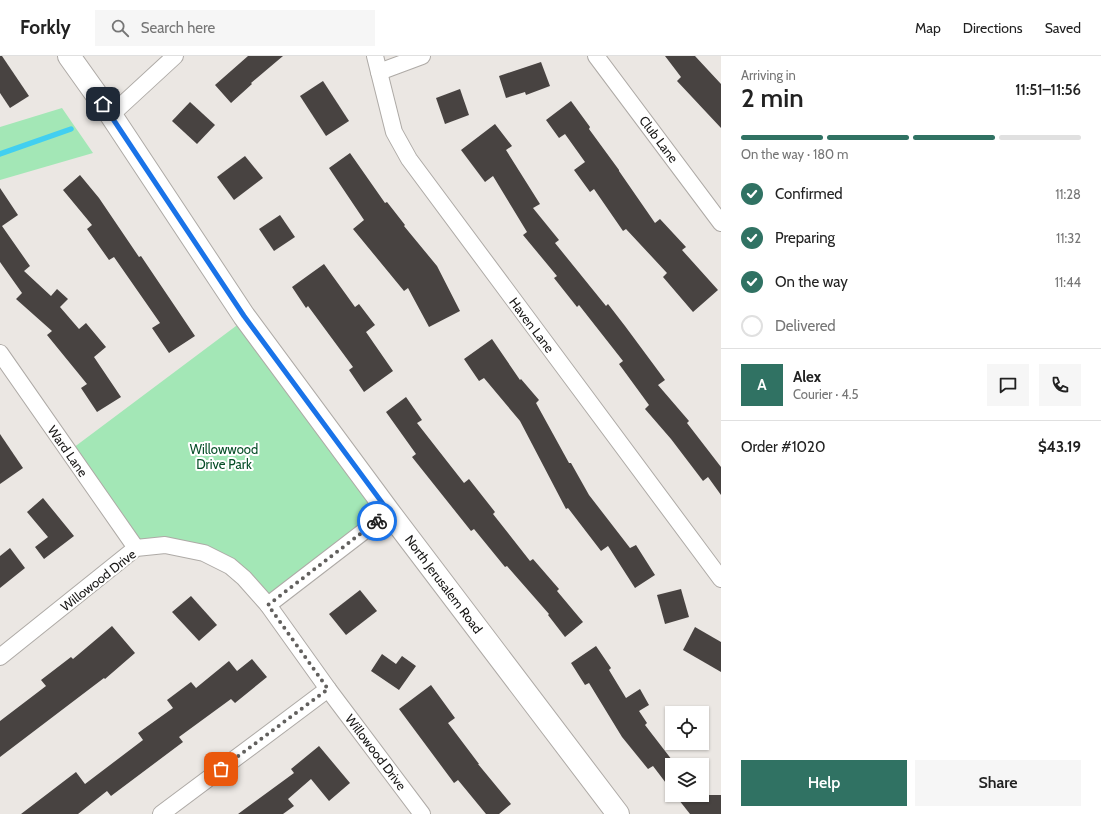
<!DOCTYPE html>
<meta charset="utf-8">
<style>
:root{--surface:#fff;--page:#f6f6f6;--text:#222;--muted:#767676;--line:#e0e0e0;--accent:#307263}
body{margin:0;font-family:Cabin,sans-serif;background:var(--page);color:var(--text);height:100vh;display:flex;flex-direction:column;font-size:15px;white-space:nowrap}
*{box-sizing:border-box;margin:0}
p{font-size:13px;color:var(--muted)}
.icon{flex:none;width:22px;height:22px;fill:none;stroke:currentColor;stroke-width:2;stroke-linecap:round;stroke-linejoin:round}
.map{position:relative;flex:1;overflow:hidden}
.drawer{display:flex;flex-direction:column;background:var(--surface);width:380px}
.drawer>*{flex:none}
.fabs{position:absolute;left:665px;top:650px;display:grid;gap:8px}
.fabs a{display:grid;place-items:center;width:44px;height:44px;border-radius:0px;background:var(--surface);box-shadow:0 1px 3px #0004;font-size:20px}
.pin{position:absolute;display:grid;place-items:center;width:34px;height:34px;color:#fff;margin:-17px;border-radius:8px;box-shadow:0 2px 6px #0006}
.courier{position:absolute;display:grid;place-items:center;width:40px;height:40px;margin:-20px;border:3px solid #1a73e8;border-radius:50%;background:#fff;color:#222;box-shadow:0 1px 5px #0007}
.summary em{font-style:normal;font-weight:600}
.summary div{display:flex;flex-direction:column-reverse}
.summary{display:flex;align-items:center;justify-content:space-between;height:68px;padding:0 20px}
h1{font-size:26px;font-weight:600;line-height:30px}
.bar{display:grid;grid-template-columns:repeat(4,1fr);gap:6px 4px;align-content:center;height:48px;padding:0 20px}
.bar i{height:5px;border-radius:3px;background:var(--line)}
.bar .selected{background:var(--accent)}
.bar p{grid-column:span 4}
.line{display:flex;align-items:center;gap:10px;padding:0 20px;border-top:1px solid var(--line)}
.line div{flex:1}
.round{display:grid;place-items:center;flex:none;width:42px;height:42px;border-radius:0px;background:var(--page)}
ol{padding:0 20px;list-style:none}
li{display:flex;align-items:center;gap:12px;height:44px}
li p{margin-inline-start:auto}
li .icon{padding:4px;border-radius:50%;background:var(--accent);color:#fff;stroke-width:4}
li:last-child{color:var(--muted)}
li i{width:22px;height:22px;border:2px solid var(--line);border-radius:50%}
.cta{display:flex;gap:8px;margin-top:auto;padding:8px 20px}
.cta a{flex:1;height:46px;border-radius:0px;background:var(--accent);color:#fff;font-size:16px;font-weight:600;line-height:46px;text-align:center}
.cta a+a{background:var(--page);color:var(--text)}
header{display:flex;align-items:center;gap:24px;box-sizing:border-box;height:56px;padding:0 20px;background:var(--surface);border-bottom:1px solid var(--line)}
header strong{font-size:19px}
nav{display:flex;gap:22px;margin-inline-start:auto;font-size:14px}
.search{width:280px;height:36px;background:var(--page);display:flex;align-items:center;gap:10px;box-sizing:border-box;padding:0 14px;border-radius:0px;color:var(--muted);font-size:15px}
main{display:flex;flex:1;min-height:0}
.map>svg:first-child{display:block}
</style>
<header>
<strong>Forkly</strong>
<div class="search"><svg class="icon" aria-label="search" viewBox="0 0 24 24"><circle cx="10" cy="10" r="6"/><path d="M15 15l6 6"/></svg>Search here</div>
<nav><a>Map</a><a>Directions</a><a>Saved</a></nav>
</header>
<main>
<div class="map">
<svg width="721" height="758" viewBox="0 0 721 758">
<rect width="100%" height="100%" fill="#ebe7e3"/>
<g fill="#a3e7b6">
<polygon points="62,52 93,97 0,124 0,71"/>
<polygon points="244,264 387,456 270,548 231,510 137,491 69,395"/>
</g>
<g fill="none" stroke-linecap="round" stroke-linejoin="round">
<polyline stroke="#42cff0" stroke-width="5.5" points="0,98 71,73"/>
</g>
<g fill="#484341">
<polygon points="0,0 2,0 29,40 10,52 0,37"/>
<polygon points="248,0 283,0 251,27 252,28 231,47 215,29"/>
<polygon points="665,0 695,0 721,28 721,72 677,25 681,21"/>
<polygon points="541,6 550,30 526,39 525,36 506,42 499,20"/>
<polygon points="323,25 349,65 326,80 300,40"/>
<polygon points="460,33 469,59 445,68 436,42"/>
<polygon points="571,45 590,71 589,73 619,114 619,115 655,167 660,163 686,191 682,194 718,234 693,256 663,221 667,217 626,173 623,175 594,133 590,136 574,114 585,106 565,78 559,82 546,64"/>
<polygon points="190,46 215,69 197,88 172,65"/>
<polygon points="495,68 512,90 506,94 540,148 533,152 559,184 555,187 606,250 608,248 625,270 665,324 658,329 689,365 687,367 721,411 721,439 708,421 703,425 671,383 645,353 649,349 619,308 623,305 579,249 577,251 554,222 557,220 523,179 527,176 493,120 485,126 461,94"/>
<polygon points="350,97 385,147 387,146 405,169 404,170 437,210 460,255 429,271 408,232 404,235 353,173 364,164 329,112"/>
<polygon points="245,100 263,122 234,144 217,121"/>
<polygon points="80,119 99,142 139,201 141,200 195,280 169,297 152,272 160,267 114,201 109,204 87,173 92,169 63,134"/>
<polygon points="0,132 18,159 2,170 30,210 24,215 51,240 57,233 68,243 60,251 79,273 86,267 106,291 94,301 121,341 97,356 81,332 87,328 47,279 52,275 16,243 22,237 0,206"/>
<polygon points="280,159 295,181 274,195 259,173"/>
<polygon points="324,208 355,251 359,248 375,269 366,276 393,315 364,336 349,314 353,311 308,250 306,252 292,231"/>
<polygon points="492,283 520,324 521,323 539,344 536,347 569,407 571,407 589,439 630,492 636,489 655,519 635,532 608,490 601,495 568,452 566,453 520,365 484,322 479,325 464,303"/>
<polygon points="406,341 422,364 417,367 464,427 469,423 495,456 493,458 530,505 533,503 559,533 557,535 583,566 565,581 548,559 549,558 507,510 505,511 474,473 471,475 412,401 416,398 386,356"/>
<polygon points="0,378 23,412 0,428"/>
<polygon points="43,442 74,480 44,503 35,491 48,481 27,456"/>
<polygon points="10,492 25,512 0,532 0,500"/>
<polygon points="681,533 689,561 665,568 657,539"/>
<polygon points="360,534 377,555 346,579 329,558"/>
<polygon points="191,540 217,569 199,585 172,556"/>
<polygon points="112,570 135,597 105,623 104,622 0,701 0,665 46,630 41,624 71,601 73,603"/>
<polygon points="695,571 721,586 721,616 683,594"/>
<polygon points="596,590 611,612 609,614 626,642 640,633 649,649 639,655 647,667 645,669 672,704 672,735 653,710 648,713 622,681 589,627 585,629 571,607"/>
<polygon points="382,598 396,608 402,600 416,610 399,634 371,615"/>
<polygon points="252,603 267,621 235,647 231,643 179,681 183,686 111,740 107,735 78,758 21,758 76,716 85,728 143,684 138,677 173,652 167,644 191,626 196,632 229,605 237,615"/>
<polygon points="431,629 455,662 448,667 479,708 478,708 511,748 499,758 486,758 458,724 454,727 399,653"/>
<polygon points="319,690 350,727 329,745 311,723 288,743 294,750 283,758 238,758 294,717 291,713"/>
<polygon points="675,739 721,739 721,758 690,758"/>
</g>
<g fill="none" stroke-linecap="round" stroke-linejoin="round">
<g stroke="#aeaaa6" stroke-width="18">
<g id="street">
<polyline points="375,0 394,76 409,103 721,523"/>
<polyline points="596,0 721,167"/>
<polyline points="379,16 422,0"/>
<polyline points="111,59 175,0"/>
<polyline points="0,297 136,492"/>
<polyline points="268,549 389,456"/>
<polyline points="0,601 136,492 165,489 204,497 230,510 244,522 268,549 328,633 422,758"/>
<polyline points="161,758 328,633"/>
</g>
</g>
<g stroke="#aeaaa6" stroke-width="24">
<polyline id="secondary" points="69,0 111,59 244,260 389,456 618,758"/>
</g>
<use href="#street" stroke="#fff" stroke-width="16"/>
<use href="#secondary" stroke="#fff" stroke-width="22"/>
</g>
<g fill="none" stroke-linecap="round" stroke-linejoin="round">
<polyline stroke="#62605e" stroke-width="4" stroke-dasharray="0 7.2" points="221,713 328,633 268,549 377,465"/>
<polyline stroke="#1a73e8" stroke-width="5" points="103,48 244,260 389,456 377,465"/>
</g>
<g text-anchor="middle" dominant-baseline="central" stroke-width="4" stroke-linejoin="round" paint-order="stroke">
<g font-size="13" fill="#181716" stroke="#fff">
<text transform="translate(659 83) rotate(53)">Club Lane</text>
<text transform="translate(532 269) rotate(53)">Haven Lane</text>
<text transform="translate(68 395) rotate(55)">Ward Lane</text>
<text transform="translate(98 524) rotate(-38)">Willowood Drive</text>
<text transform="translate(444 528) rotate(53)">North Jerusalem Road</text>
<text transform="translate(376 696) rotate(53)">Willowood Drive</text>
</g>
<g font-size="13" fill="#064e27" stroke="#fff">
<text x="224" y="393">Willowwood<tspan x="224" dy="15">Drive Park</tspan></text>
</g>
</g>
</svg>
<div class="fabs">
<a><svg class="icon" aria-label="locate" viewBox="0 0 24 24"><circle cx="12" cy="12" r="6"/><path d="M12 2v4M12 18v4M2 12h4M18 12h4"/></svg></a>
<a><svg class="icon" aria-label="layers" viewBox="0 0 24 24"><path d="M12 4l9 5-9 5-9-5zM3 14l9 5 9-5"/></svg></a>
</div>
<div class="pin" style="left:221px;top:713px;background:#ea580c"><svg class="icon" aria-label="bag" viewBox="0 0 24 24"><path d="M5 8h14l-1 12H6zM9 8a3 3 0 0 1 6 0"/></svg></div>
<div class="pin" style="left:103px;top:48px;background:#1f2937"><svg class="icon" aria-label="home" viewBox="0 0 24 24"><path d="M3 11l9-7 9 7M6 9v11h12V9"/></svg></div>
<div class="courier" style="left:377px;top:465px"><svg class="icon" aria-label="bike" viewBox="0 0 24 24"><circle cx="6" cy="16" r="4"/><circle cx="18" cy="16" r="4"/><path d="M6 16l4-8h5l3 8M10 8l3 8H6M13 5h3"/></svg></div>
</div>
<section class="drawer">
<div class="summary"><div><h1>2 min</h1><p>Arriving in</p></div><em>11:51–11:56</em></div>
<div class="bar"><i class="selected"></i><i class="selected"></i><i class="selected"></i><i></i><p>On the way · 180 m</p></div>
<ol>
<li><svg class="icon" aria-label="check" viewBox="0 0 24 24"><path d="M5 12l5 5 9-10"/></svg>Confirmed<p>11:28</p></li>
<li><svg class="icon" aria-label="check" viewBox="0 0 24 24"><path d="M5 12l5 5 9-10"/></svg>Preparing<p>11:32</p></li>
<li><svg class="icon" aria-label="check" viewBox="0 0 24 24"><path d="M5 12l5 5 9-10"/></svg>On the way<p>11:44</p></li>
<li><i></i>Delivered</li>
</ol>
<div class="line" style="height:72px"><b class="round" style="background:var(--accent);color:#fff">A</b><div><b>Alex</b><p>Courier · 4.5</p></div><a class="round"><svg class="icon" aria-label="chat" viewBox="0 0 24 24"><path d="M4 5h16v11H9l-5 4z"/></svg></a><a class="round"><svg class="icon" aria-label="phone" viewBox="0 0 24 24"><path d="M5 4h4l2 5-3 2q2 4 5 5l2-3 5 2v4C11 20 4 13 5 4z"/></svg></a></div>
<div class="line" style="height:52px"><div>Order #1020</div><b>$43.19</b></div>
<div class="cta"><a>Help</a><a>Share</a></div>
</section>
</main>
